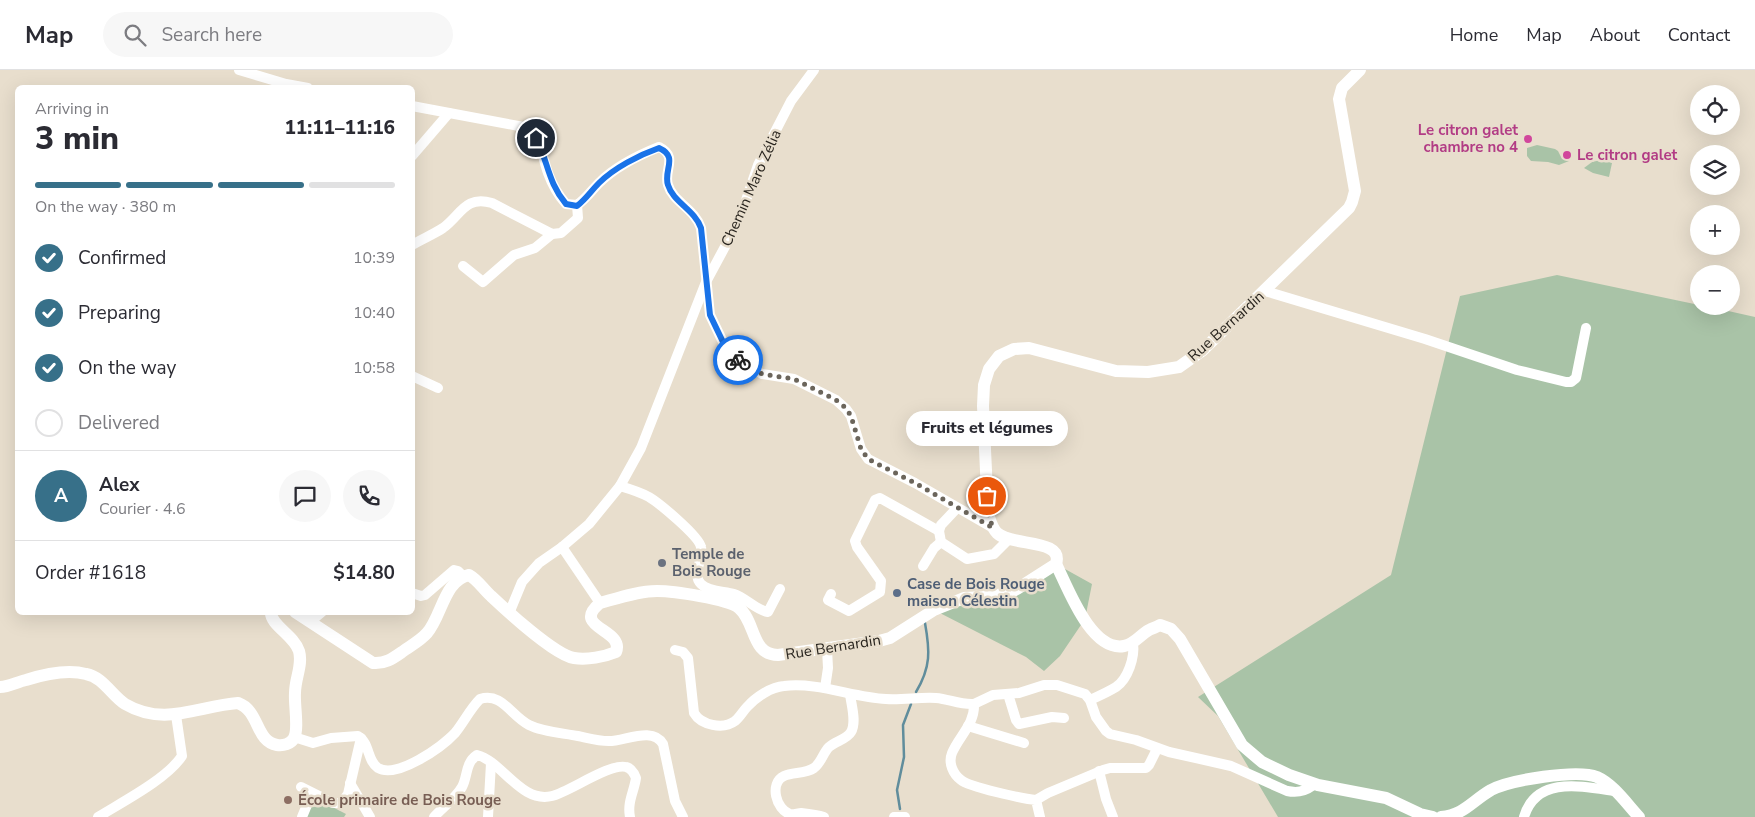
<!DOCTYPE html>
<meta charset="utf-8">
<style>
:root{--surface:#fff;--page:#f7f7f7;--text:#2b2b33;--muted:#7c7c81;--line:#e1e1e2;--accent:#377089}
body{margin:0;font-family:"Nunito Sans",sans-serif;background:var(--page);color:var(--text);height:100vh;display:flex;flex-direction:column;font-size:19px;white-space:nowrap}
*{box-sizing:border-box;margin:0}
p{font-size:16px;color:var(--muted)}
.icon{flex:none;width:28px;height:28px;fill:none;stroke:currentColor;stroke-width:2;stroke-linecap:round;stroke-linejoin:round}
.map{position:relative;flex:1;overflow:hidden}
.details{position:absolute;left:15px;top:15px;width:400px;height:530px;display:flex;flex-direction:column;background:var(--surface);border-radius:8px;box-shadow:0 5px 20px #0002}
.details>*{flex:none}
.buttons{position:absolute;left:1690px;top:15px;display:grid;gap:10px}
.buttons a{display:grid;place-items:center;width:50px;height:50px;border-radius:50%;background:var(--surface);box-shadow:0 5px 20px #0002;font-size:25px}
.pin{position:absolute;display:grid;place-items:center;width:42px;height:42px;color:#fff;margin:-21px;border:2px solid #fff;border-radius:50%;box-shadow:0 1px 5px #0007}
.courier{position:absolute;display:grid;place-items:center;width:50px;height:50px;margin:-25px;border:4px solid #1a73e8;border-radius:50%;background:#fff;color:#222;box-shadow:0 1px 6px #0007}
.bubble{position:absolute;height:35px;border-radius:18px;background:var(--surface);box-shadow:0 5px 20px #0002;font-size:16px;font-weight:800;line-height:35px;text-align:center}
.head em{font-style:normal;font-weight:800}
.head div{display:flex;flex-direction:column-reverse}
.head{display:flex;align-items:center;justify-content:space-between;height:85px;padding:0 20px}
h1{font-size:32px;font-weight:800;line-height:38px}
.bar{display:grid;grid-template-columns:repeat(4,1fr);gap:8px 5px;align-content:center;height:60px;padding:0 20px}
.bar i{height:6px;border-radius:4px;background:var(--line)}
.bar .active{background:var(--accent)}
.bar p{grid-column:span 4}
.line{display:flex;align-items:center;gap:12px;padding:0 20px;border-top:1px solid var(--line)}
.line div{flex:1}
.round{display:grid;place-items:center;flex:none;width:52px;height:52px;border-radius:26px;background:var(--page)}
ol{padding:0 20px;list-style:none}
li{display:flex;align-items:center;gap:15px;height:55px}
li p{margin-inline-start:auto}
li .icon{padding:5px;border-radius:50%;background:var(--accent);color:#fff;stroke-width:4}
li:last-child{color:var(--muted)}
li i{width:28px;height:28px;border:2px solid var(--line);border-radius:50%}
header{display:flex;align-items:center;gap:30px;box-sizing:border-box;height:70px;padding:0 25px;background:var(--surface);border-bottom:1px solid var(--line)}
header strong{font-size:24px}
nav{display:flex;gap:28px;margin-inline-start:auto;font-size:18px}
.search{width:350px;height:45px;background:var(--page);display:flex;align-items:center;gap:12px;box-sizing:border-box;padding:0 18px;border-radius:28px;color:var(--muted);font-size:19px}
.map>svg:first-child{display:block}
</style>
<header>
<strong>Map</strong>
<div class="search"><svg class="icon" aria-label="search" viewBox="0 0 24 24"><circle cx="10" cy="10" r="6"/><path d="M15 15l6 6"/></svg>Search here</div>
<nav><a>Home</a><a>Map</a><a>About</a><a>Contact</a></nav>
</header>
<div class="map">
<svg width="1755" height="747" viewBox="0 0 1755 747">
<rect width="100%" height="100%" fill="#e8decd"/>
<g fill="#a9c3a7">
<polygon points="1537,75 1555,79 1558,81 1562,89 1569,91 1559,95 1548,92 1531,91 1527,86 1527,78"/>
<polygon points="1601,90 1612,93 1609,107 1593,103 1584,98 1592,92"/>
<polygon points="1557,205 1699,235 1699,236 1706,236 1755,247 1755,747 1278,747 1218,646 1198,627 1391,505 1460,226"/>
<polygon points="1056,494 1092,514 1085,549 1060,586 1044,601 1026,587 934,540 1007,524"/>
<polygon points="315,728 346,744 344,747 305,747"/>
</g>
<g fill="none" stroke-linecap="round" stroke-linejoin="round">
<g stroke="#608d9c" stroke-width="2.5">
<path d="M916,622C931,597 930,581 925,553"/>
<polyline points="900,739 897,720 904,687 903,655 911,634"/>
</g>
<g stroke="#fff" stroke-width="10">
<polyline points="239,0 286,14 308,18"/>
<path d="M412,36L524,57C543,70 541,84 548,103C552,114 558,125 566,134L577,135C586,129 591,121 599,113C614,98 639,85 659,77C679,87 663,100 668,115C673,132 695,139 701,158L710,245L723,272L738,290L762,304L794,309L836,330L846,339L851,346L861,379L868,389L915,413L993,458"/>
<polyline points="412,86 449,43"/>
<path d="M412,175C422,169 434,164 443,158C461,145 465,125 492,133L552,164L561,163L578,148L577,135"/>
<polyline points="463,196 483,212 514,185 535,178 552,164"/>
<polyline points="1265,221 1425,269 1517,300 1566,312 1571,312 1576,308 1586,258"/>
<polyline points="412,306 438,318"/>
<path d="M620,416C630,419 640,422 649,427C659,433 699,466 701,477C704,489 691,504 701,514C709,522 725,521 734,524C746,528 756,540 768,542L780,519"/>
<polyline points="939,461 941,472 967,489 994,484 1009,469"/>
<polyline points="562,477 600,533"/>
<polyline points="923,496 934,478 941,472"/>
<polyline points="412,523 421,526 425,525 454,500 458,501 463,506"/>
<polyline points="831,524 828,530 849,541 880,522 881,511 857,477 855,471 875,430 880,428 939,461 941,455 957,438"/>
<polyline points="510,541 522,512 539,493 562,477 589,454 620,416 641,378 706,212 735,158 744,136 758,95 791,31 814,0"/>
<polyline points="310,552 322,542"/>
<path d="M675,580L683,582L688,588L694,643C701,655 723,660 735,651C740,647 743,641 747,637C756,627 771,617 784,616C818,612 852,627 886,629C903,630 920,627 936,628C949,629 960,635 974,634"/>
<polyline points="825,618 828,598 827,579"/>
<polyline points="1008,624 1016,650 1019,654 1052,647 1064,648"/>
<path d="M1090,630C1099,626 1108,622 1116,617C1128,609 1135,587 1133,573"/>
<polyline points="968,656 1024,673"/>
<path d="M294,667L313,673L331,668L358,666C370,673 367,691 378,698C397,709 442,677 455,663C464,652 470,639 480,629C502,622 511,646 529,655C543,662 562,663 578,666C588,668 598,671 609,671C625,671 653,656 663,674L675,731L683,747"/>
<polyline points="1099,701 1106,729 1113,747"/>
<polyline points="350,713 370,747"/>
<polyline points="301,717 333,733 341,733 348,724 361,668"/>
<polyline points="1036,730 1048,723 1103,700 1110,698 1146,698 1149,695 1157,679"/>
<path d="M98,747C122,732 167,709 182,686L176,645"/>
<polyline points="302,747 312,723"/>
<path d="M434,747C442,738 456,728 462,717C468,706 465,693 477,685C502,691 521,734 552,726C569,722 610,693 626,697C631,698 634,703 636,708C634,722 627,732 630,747"/>
<polyline points="488,747 491,693"/>
<path d="M824,747C817,745 809,744 801,743C798,743 793,745 790,744C776,740 769,713 784,706C793,702 805,704 814,698C821,693 823,683 829,677C836,671 847,669 851,662C857,652 851,634 850,624"/>
<polyline points="894,747 905,747"/>
<path d="M1040,747L1036,730C1024,729 969,717 961,710C953,704 948,693 952,683C959,666 975,654 974,634L993,625L1019,623L1044,615H1057L1085,624L1090,630L1096,647L1106,661L1110,664L1136,670L1169,682L1231,696L1287,721C1297,723 1304,722 1312,716L1313,713"/>
<path d="M1524,747C1536,706 1581,716 1614,721"/>
</g>
<g stroke="#fff" stroke-width="12">
<path d="M1056,494C1068,518 1091,582 1124,576C1135,574 1140,565 1149,560C1153,558 1157,557 1160,555L1171,559L1180,569L1242,675L1262,692L1289,705L1318,715L1386,728L1420,744L1433,747"/>
<path d="M295,542L373,593C385,594 392,589 402,582C410,576 420,571 427,563C442,546 444,510 469,505C478,510 483,519 491,526C507,541 555,585 574,588C587,590 604,587 616,582C625,559 570,558 600,533C618,528 639,521 657,521C673,521 728,529 739,538C756,552 751,585 778,585L879,571L890,568L934,540L964,528L1007,524L1017,519L1056,494C1064,468 1012,477 997,463C992,458 990,450 988,444L983,336L984,315L989,299L999,286L1014,279L1029,278L1116,301L1148,302L1179,297L1203,280L1349,138L1352,132L1355,121L1339,29L1342,18L1360,0"/>
<path d="M0,617C9,617 17,612 26,610C45,604 67,599 86,604C103,607 112,626 125,634C164,657 198,636 238,633C260,641 255,671 277,675C283,676 291,674 294,668C299,659 294,634 295,623C295,608 303,595 299,581C294,565 270,555 271,542"/>
<path d="M1441,747C1464,745 1472,731 1491,720C1510,710 1577,699 1597,707C1613,714 1627,734 1639,747"/>
</g>
</g>
<g fill="none" stroke-linecap="round" stroke-linejoin="round">
<polyline stroke="#6b655b" stroke-width="5" stroke-dasharray="0 9" points="738,290 762,304 794,309 836,330 846,338 851,346 861,379 868,389 915,413 993,458 988,444 987,426"/>
<path stroke="#1a73e8" stroke-width="6" d="M536,68C548,91 548,113 566,134L577,136C586,129 591,121 599,113C614,98 639,85 659,78C679,87 663,100 668,115C673,132 695,140 701,158L710,245L723,272L738,290"/>
</g>
<g fill="#d1479c" stroke="#e8decd" stroke-width="2">
<circle cx="1528" cy="69" r="5"/>
<circle cx="1567" cy="85" r="5"/>
</g>
<circle fill="#6b7280" stroke="#e8decd" stroke-width="2" cx="662" cy="493" r="5"/>
<circle fill="#5c6f8a" stroke="#e8decd" stroke-width="2" cx="897" cy="523" r="5"/>
<circle fill="#8d6e63" stroke="#e8decd" stroke-width="2" cx="288" cy="730" r="5"/>
<g text-anchor="middle" dominant-baseline="central" stroke-width="5" stroke-linejoin="round" paint-order="stroke">
<g font-size="15" font-weight="bold" fill="#b23c85" stroke="#e8decd" text-anchor="end">
<text x="1518" y="60">Le citron galet<tspan x="1518" dy="17">chambre no 4</tspan></text>
<text x="1577" y="85" text-anchor="start">Le citron galet</text>
</g>
<g font-size="15" fill="#28241e" stroke="#e8decd">
<text transform="translate(751 118) rotate(-66)">Chemin Maro Zélia</text>
<text transform="translate(1226 256) rotate(-42)">Rue Bernardin</text>
<text transform="translate(833 577) rotate(-9)">Rue Bernardin</text>
</g>
<g font-size="15" font-weight="bold" fill="#5b616d" stroke="#e8decd" text-anchor="start">
<text x="672" y="484">Temple de<tspan x="672" dy="17">Bois Rouge</tspan></text>
</g>
<g font-size="15" font-weight="bold" fill="#4e5e75" stroke="#e8decd" text-anchor="start">
<text x="907" y="514">Case de Bois Rouge<tspan x="907" dy="17">maison Célestin</tspan></text>
</g>
<g font-size="15" font-weight="bold" fill="#785e54" stroke="#e8decd" text-anchor="start">
<text x="298" y="730">École primaire de Bois Rouge</text>
</g>
</g>
</svg>
<div class="buttons">
<a><svg class="icon" aria-label="locate" viewBox="0 0 24 24"><circle cx="12" cy="12" r="6"/><path d="M12 2v4M12 18v4M2 12h4M18 12h4"/></svg></a>
<a><svg class="icon" aria-label="layers" viewBox="0 0 24 24"><path d="M12 4l9 5-9 5-9-5zM3 14l9 5 9-5"/></svg></a>
<a>+</a>
<a>−</a>
</div>
<div class="pin" style="left:987px;top:426px;background:#ea580c"><svg class="icon" aria-label="bag" viewBox="0 0 24 24"><path d="M5 8h14l-1 12H6zM9 8a3 3 0 0 1 6 0"/></svg></div>
<div class="pin" style="left:536px;top:68px;background:#1f2937"><svg class="icon" aria-label="home" viewBox="0 0 24 24"><path d="M3 11l9-7 9 7M6 9v11h12V9"/></svg></div>
<div class="courier" style="left:738px;top:290px"><svg class="icon" aria-label="bike" viewBox="0 0 24 24"><circle cx="6" cy="16" r="4"/><circle cx="18" cy="16" r="4"/><path d="M6 16l4-8h5l3 8M10 8l3 8H6M13 5h3"/></svg></div>
<div class="bubble" style="left:906px;top:341px;width:162px">Fruits et légumes</div>
<section class="details">
<div class="head"><div><h1>3 min</h1><p>Arriving in</p></div><em>11:11–11:16</em></div>
<div class="bar"><i class="active"></i><i class="active"></i><i class="active"></i><i></i><p>On the way · 380 m</p></div>
<ol>
<li><svg class="icon" aria-label="check" viewBox="0 0 24 24"><path d="M5 12l5 5 9-10"/></svg>Confirmed<p>10:39</p></li>
<li><svg class="icon" aria-label="check" viewBox="0 0 24 24"><path d="M5 12l5 5 9-10"/></svg>Preparing<p>10:40</p></li>
<li><svg class="icon" aria-label="check" viewBox="0 0 24 24"><path d="M5 12l5 5 9-10"/></svg>On the way<p>10:58</p></li>
<li><i></i>Delivered</li>
</ol>
<div class="line" style="height:90px"><b class="round" style="background:var(--accent);color:#fff">A</b><div><b>Alex</b><p>Courier · 4.6</p></div><a class="round"><svg class="icon" aria-label="chat" viewBox="0 0 24 24"><path d="M4 5h16v11H9l-5 4z"/></svg></a><a class="round"><svg class="icon" aria-label="phone" viewBox="0 0 24 24"><path d="M5 4h4l2 5-3 2q2 4 5 5l2-3 5 2v4C11 20 4 13 5 4z"/></svg></a></div>
<div class="line" style="height:65px"><div>Order #1618</div><b>$14.80</b></div>
</section>
</div>
